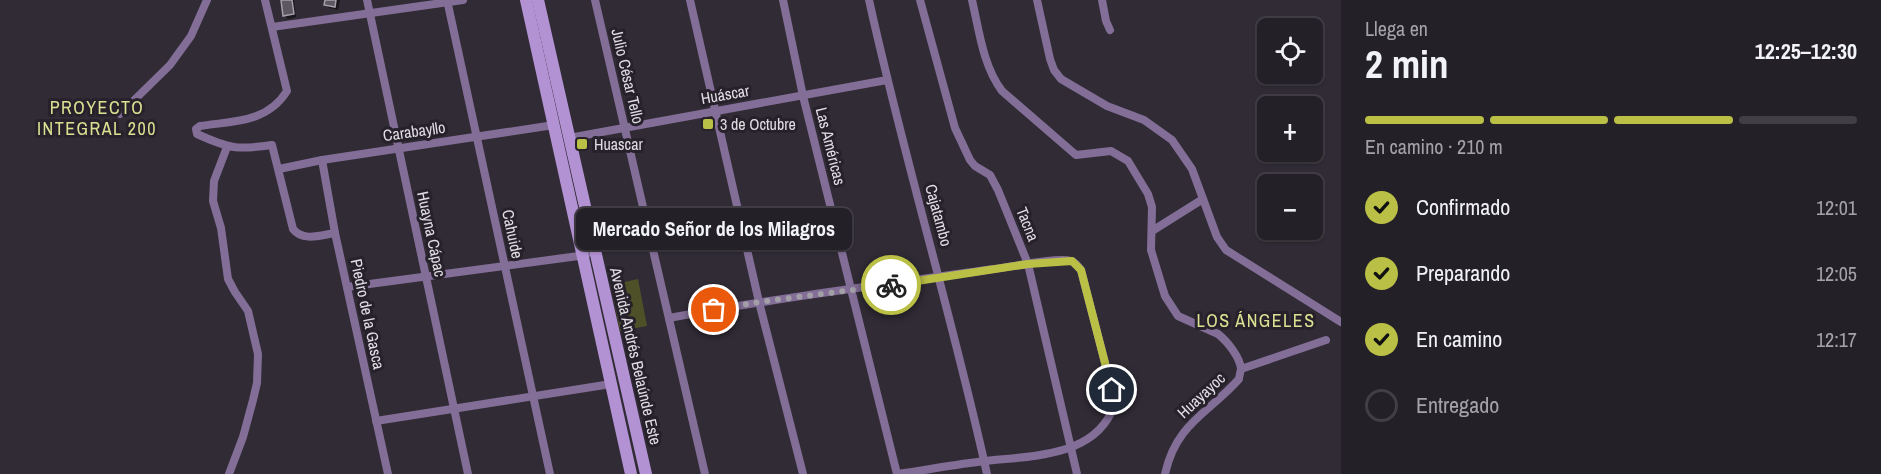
<!DOCTYPE html>
<html lang="es">
<meta charset="utf-8">
<style>
:root{--surface:#242028;--page:#302d34;--text:#f1f3f6;--muted:#a3a3a8;--line:#413e45;--accent:#bac045}
body{margin:0;font-family:"Archivo Narrow",sans-serif;background:var(--page);color:var(--text);height:100vh;display:flex;flex-direction:column;font-size:22px;white-space:nowrap}
*{box-sizing:border-box;margin:0}
p{font-size:20px;color:var(--muted)}
.icon{flex:none;width:33px;height:33px;fill:none;stroke:currentColor;stroke-width:2;stroke-linecap:round;stroke-linejoin:round}
.map{position:relative;flex:1;overflow:hidden}
.panel{display:flex;flex-direction:column;background:var(--surface);width:540px}
.panel>*{flex:none}
.buttons{position:absolute;left:1257px;top:18px;display:grid;gap:12px}
.buttons a{display:grid;place-items:center;width:66px;height:66px;border-radius:9px;background:var(--surface);box-shadow:0 2px 4px #0004,0 0 0 2px var(--line);font-size:30px}
.pin{position:absolute;display:grid;place-items:center;width:51px;height:51px;color:#fff;margin:-26px;border:3px solid #fff;border-radius:50%;box-shadow:0 2px 6px #0007}
.courier{position:absolute;display:grid;place-items:center;width:60px;height:60px;margin:-30px;border:4px solid #bac045;border-radius:50%;background:#fff;color:#222;box-shadow:0 2px 8px #0007}
.bubble{position:absolute;height:42px;border-radius:9px;background:var(--surface);box-shadow:0 2px 4px #0004,0 0 0 2px var(--line);font-size:20px;font-weight:800;line-height:42px;text-align:center}
.headline em{font-style:normal;font-weight:800}
.headline div{display:flex;flex-direction:column-reverse}
.headline{display:flex;align-items:center;justify-content:space-between;height:102px;padding:0 24px}
h1{font-size:39px;font-weight:800;line-height:45px}
.bar{display:grid;grid-template-columns:repeat(4,1fr);gap:9px 6px;align-content:center;height:72px;padding:0 24px}
.bar i{height:8px;border-radius:4px;background:var(--line)}
.bar .active{background:var(--accent)}
.bar p{grid-column:span 4}
ol{padding:0 24px;list-style:none}
li{display:flex;align-items:center;gap:18px;height:66px}
li p{margin-inline-start:auto}
li .icon{padding:6px;border-radius:50%;background:var(--accent);color:#111;stroke-width:4}
li:last-child{color:var(--muted)}
li i{width:33px;height:33px;border:3px solid var(--line);border-radius:50%}
main{display:flex;flex:1;min-height:0}
.map>svg:first-child{display:block}
</style>
<main>
<div class="map">
<svg width="1341" height="474" viewBox="0 0 1341 474">
<rect width="100%" height="100%" fill="#302b35"/>
<polygon fill="#4e5127" points="638,279 647,326 620,331 611,285"/>
<g fill="#0007">
<polygon points="282,0 294,0 296,17 288,19 284,15"/>
<polygon points="326,0 340,0 338,10 329,8 325,4"/>
</g>
<g fill="#5d5762" stroke="#a49faa" stroke-width="1.5">
<polygon points="281,0 292,0 294,14 283,16"/>
<polygon points="325,0 336,0 335,7 324,5"/>
</g>
<g fill="none" stroke-linecap="round" stroke-linejoin="round">
<g stroke="#836e97" stroke-width="8">
<path d="M265,0L287,91C267,123 233,121 200,126L196,129L197,134C230,149 237,150 272,145L293,229C303,242 321,235 335,233"/>
<polyline points="367,0 468,474"/>
<polyline points="447,0 550,474"/>
<polyline points="595,0 705,474"/>
<polyline points="690,0 759,302 803,474"/>
<polyline points="783,0 803,96 897,474"/>
<path d="M869,0C904,159 952,315 987,474"/>
<polyline points="920,0 955,128 970,160 975,166 990,175 998,190 1028,264 1077,474"/>
<path d="M972,0C979,30 983,66 1002,91L1076,155L1111,151L1128,161L1148,194L1152,207L1151,250L1165,296L1178,316L1218,334C1227,341 1240,357 1241,369C1241,369 1239,378 1239,379C1209,413 1176,423 1165,474"/>
<polyline points="1037,0 1050,59 1054,70 1061,79 1107,106 1144,120 1172,140 1192,169 1217,237 1226,250 1341,322"/>
<polyline points="1102,0 1106,21 1110,30"/>
<polyline points="272,27 463,0"/>
<polyline points="120,114 170,65 191,36 207,0"/>
<polyline points="569,138 887,80"/>
<polyline points="227,147 214,181 213,201 221,228 228,279 235,292 248,311 258,354 257,383 253,400 243,437 229,474"/>
<polyline points="322,160 335,233 388,474"/>
<polyline points="279,169 322,160 554,125"/>
<polyline points="1152,231 1203,199"/>
<polyline points="347,287 586,255"/>
<path d="M669,318C777,298 886,284 994,269C1010,267 1058,257 1071,261C1076,262 1078,267 1081,270L1112,390C1113,398 1114,406 1111,413C1089,458 1027,456 986,461C956,464 927,470 898,474"/>
<polyline points="1241,369 1326,340"/>
<polyline points="376,421 611,384"/>
</g>
<g stroke="#b392d4" stroke-width="12">
<polyline points="526,0 631,474"/>
<polyline points="538,0 646,474"/>
</g>
</g>
<g fill="none" stroke-linecap="round" stroke-linejoin="round">
<polyline stroke="#a29fa6" stroke-width="6" stroke-dasharray="0 10.8" points="714,310 759,302 891,285"/>
<polyline stroke="#bac045" stroke-width="8" points="891,285 1028,264 1072,261 1081,270 1112,390"/>
</g>
<g fill="#bac045" stroke="#26212a" stroke-width="2">
<rect x="702" y="118" width="12" height="12" rx="3"/>
<rect x="576" y="138" width="12" height="12" rx="3"/>
</g>
<g text-anchor="middle" dominant-baseline="central" stroke-width="6" stroke-linejoin="round" paint-order="stroke">
<g font-size="16" fill="#e0dde3" stroke="#26212a">
<text transform="translate(628 76) rotate(77)">Julio César Tello</text>
<text transform="translate(725 94) rotate(-10)">Huáscar</text>
<text transform="translate(414 131) rotate(-8)">Carabayllo</text>
<text transform="translate(831 146) rotate(76)">Las Américas</text>
<text transform="translate(939 215) rotate(75)">Cajatambo</text>
<text transform="translate(1028 224) rotate(68)">Tacna</text>
<text transform="translate(432 234) rotate(78)">Huayna Cápac</text>
<text transform="translate(513 234) rotate(78)">Cahuide</text>
<text transform="translate(368 314) rotate(78)">Piedro de la Gasca</text>
<text transform="translate(636 356) rotate(77)">Avenida Andrés Belaúnde Este</text>
<text transform="translate(1201 395) rotate(-43)">Huayayoc</text>
</g>
<g font-size="16" fill="#e0dde3" stroke="#26212a" text-anchor="start">
<text x="720" y="124">3 de Octubre</text>
<text x="594" y="144">Huascar</text>
</g>
<g font-size="18" letter-spacing="1.5" fill="#dbe192" stroke="#26212a">
<text x="97" y="107">PROYECTO<tspan x="97" dy="21">INTEGRAL 200</tspan></text>
<text x="1256" y="320">LOS ÁNGELES</text>
</g>
</g>
</svg>
<div class="buttons">
<a><svg class="icon" aria-label="locate" viewBox="0 0 24 24"><circle cx="12" cy="12" r="6"/><path d="M12 2v4M12 18v4M2 12h4M18 12h4"/></svg></a>
<a>+</a>
<a>−</a>
</div>
<div class="pin" style="left:714px;top:310px;background:#ea580c"><svg class="icon" aria-label="bag" viewBox="0 0 24 24"><path d="M5 8h14l-1 12H6zM9 8a3 3 0 0 1 6 0"/></svg></div>
<div class="pin" style="left:1112px;top:390px;background:#1f2937"><svg class="icon" aria-label="home" viewBox="0 0 24 24"><path d="M3 11l9-7 9 7M6 9v11h12V9"/></svg></div>
<div class="courier" style="left:891px;top:285px"><svg class="icon" aria-label="bike" viewBox="0 0 24 24"><circle cx="6" cy="16" r="4"/><circle cx="18" cy="16" r="4"/><path d="M6 16l4-8h5l3 8M10 8l3 8H6M13 5h3"/></svg></div>
<div class="bubble" style="left:576px;top:208px;width:276px">Mercado Señor de los Milagros</div>
</div>
<section class="panel">
<div class="headline"><div><h1>2 min</h1><p>Llega en</p></div><em>12:25–12:30</em></div>
<div class="bar"><i class="active"></i><i class="active"></i><i class="active"></i><i></i><p>En camino · 210 m</p></div>
<ol>
<li><svg class="icon" aria-label="check" viewBox="0 0 24 24"><path d="M5 12l5 5 9-10"/></svg>Confirmado<p>12:01</p></li>
<li><svg class="icon" aria-label="check" viewBox="0 0 24 24"><path d="M5 12l5 5 9-10"/></svg>Preparando<p>12:05</p></li>
<li><svg class="icon" aria-label="check" viewBox="0 0 24 24"><path d="M5 12l5 5 9-10"/></svg>En camino<p>12:17</p></li>
<li><i></i>Entregado</li>
</ol>
</section>
</main>
